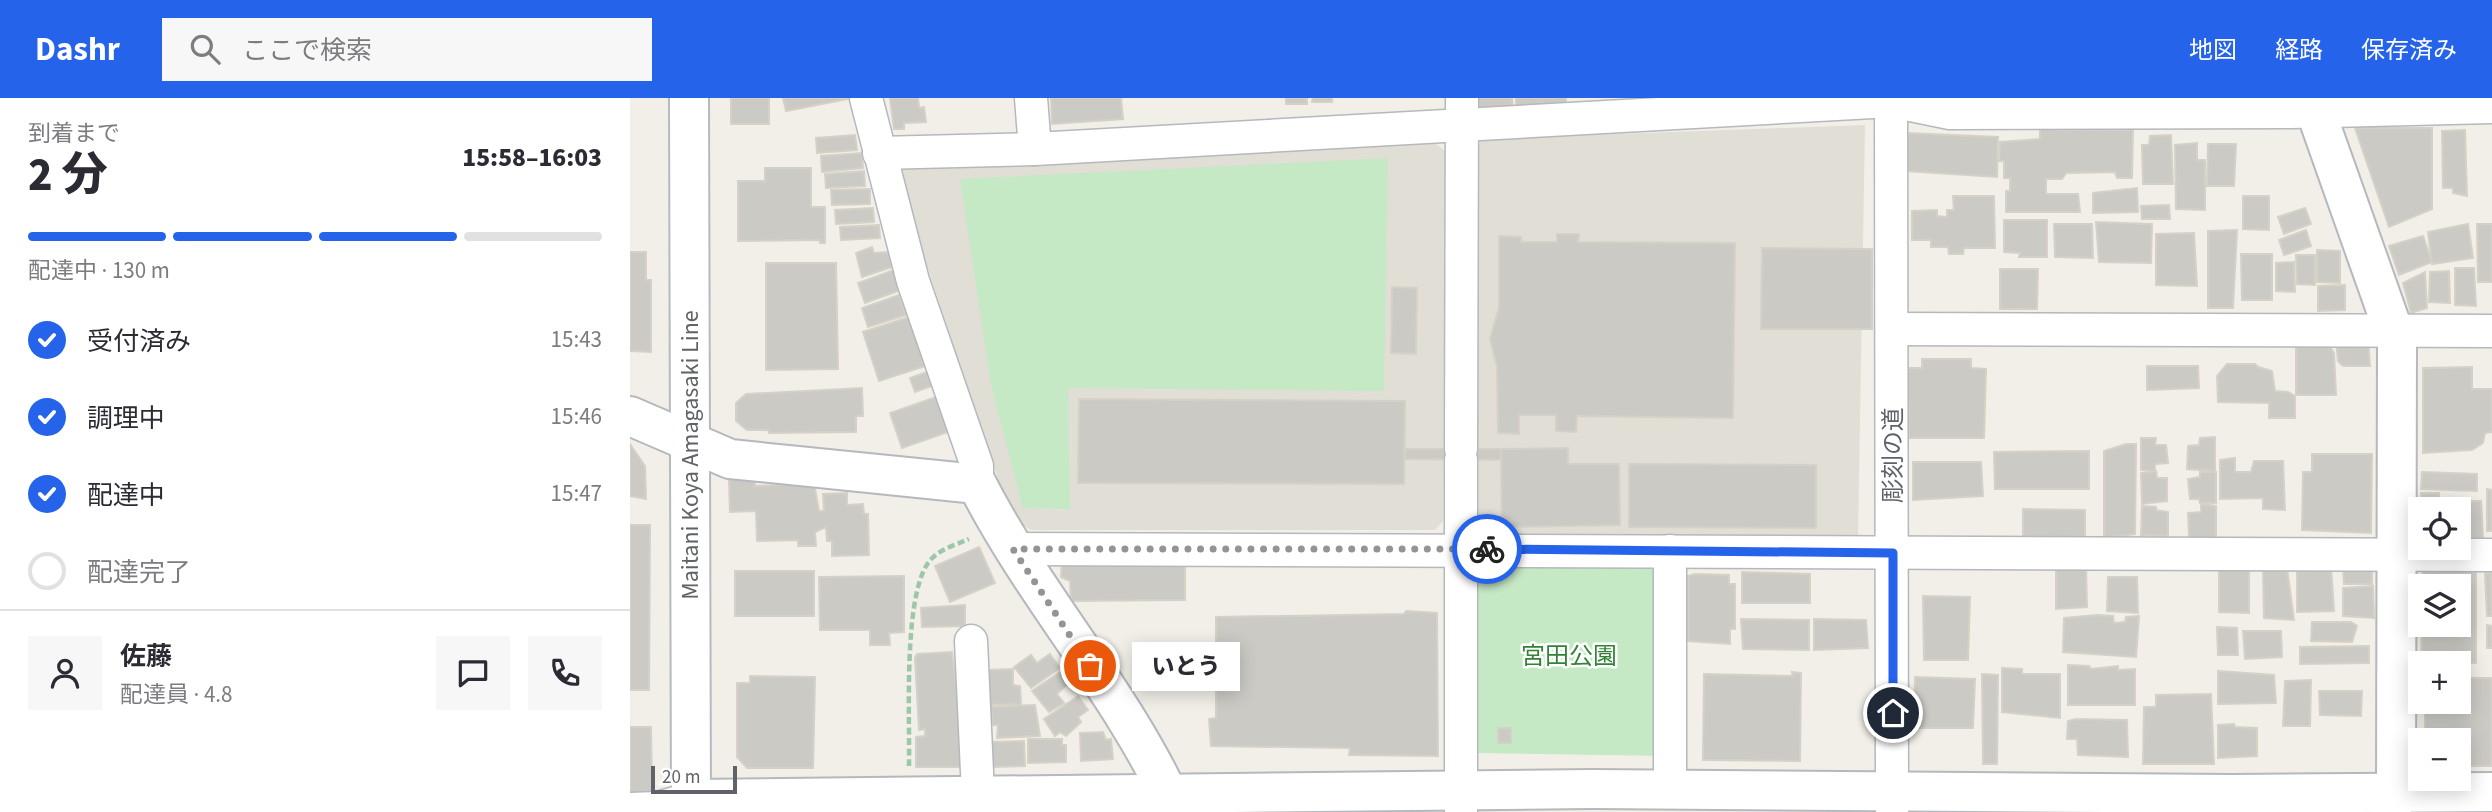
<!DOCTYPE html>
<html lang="ja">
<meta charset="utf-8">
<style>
:root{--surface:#fff;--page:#f7f7f7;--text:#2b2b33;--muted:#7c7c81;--line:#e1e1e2;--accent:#2563eb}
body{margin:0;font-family:"Source Sans 3","Noto Sans JP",sans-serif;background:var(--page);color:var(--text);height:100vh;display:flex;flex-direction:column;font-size:26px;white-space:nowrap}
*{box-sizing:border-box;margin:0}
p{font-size:23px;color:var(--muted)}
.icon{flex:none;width:38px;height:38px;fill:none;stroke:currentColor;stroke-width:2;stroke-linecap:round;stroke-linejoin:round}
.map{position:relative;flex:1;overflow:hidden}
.drawer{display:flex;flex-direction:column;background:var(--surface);width:630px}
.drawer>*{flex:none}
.controls{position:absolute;left:1778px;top:399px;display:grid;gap:14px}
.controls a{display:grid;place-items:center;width:63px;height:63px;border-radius:0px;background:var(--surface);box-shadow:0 4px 18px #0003;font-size:35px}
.scale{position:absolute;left:21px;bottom:18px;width:86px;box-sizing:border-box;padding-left:7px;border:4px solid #5f6368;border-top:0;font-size:19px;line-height:24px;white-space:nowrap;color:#5f6368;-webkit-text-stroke:5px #fff;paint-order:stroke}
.pin{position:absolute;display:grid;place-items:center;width:60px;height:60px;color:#fff;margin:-30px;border:4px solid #fff;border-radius:50%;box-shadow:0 2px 7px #0007}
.courier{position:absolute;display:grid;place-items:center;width:70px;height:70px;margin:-35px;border:5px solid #2563eb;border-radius:50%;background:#fff;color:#222;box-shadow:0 2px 9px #0007}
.bubble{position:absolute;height:49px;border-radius:0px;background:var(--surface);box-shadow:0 4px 18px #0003;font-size:23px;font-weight:800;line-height:49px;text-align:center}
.overview em{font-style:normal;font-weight:800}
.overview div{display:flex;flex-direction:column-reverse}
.overview{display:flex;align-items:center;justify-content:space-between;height:119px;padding:0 28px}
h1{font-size:46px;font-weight:800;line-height:52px}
.bar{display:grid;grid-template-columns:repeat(4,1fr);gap:10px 7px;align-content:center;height:84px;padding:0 28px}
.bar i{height:9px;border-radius:5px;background:var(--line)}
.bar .current{background:var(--accent)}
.bar p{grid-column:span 4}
.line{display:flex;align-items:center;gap:18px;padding:0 28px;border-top:2px solid var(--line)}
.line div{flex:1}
.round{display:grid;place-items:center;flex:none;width:74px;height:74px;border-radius:0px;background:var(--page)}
ol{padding:0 28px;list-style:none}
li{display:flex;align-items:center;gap:21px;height:77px}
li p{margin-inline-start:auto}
li .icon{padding:7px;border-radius:50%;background:var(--accent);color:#fff;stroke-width:4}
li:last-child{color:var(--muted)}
li i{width:38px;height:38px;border:4px solid var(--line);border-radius:50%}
header{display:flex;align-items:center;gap:42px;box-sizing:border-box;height:98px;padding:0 35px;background:var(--accent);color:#fff}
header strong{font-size:33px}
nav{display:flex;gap:38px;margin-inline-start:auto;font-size:24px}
.search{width:490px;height:63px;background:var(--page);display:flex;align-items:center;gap:18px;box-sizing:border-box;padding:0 24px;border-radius:0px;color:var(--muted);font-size:26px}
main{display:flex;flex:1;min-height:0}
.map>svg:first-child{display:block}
</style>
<header>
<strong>Dashr</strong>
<div class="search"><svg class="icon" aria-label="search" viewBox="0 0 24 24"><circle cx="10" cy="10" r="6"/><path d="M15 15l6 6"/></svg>ここで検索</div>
<nav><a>地図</a><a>経路</a><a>保存済み</a></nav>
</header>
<main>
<section class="drawer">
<div class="overview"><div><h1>2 分</h1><p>到着まで</p></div><em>15:58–16:03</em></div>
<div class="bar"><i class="current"></i><i class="current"></i><i class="current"></i><i></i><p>配達中 · 130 m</p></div>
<ol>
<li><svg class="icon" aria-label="check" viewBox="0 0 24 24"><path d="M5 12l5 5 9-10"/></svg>受付済み<p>15:43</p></li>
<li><svg class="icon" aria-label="check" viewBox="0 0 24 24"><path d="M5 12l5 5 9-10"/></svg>調理中<p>15:46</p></li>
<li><svg class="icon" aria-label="check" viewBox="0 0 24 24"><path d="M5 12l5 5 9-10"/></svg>配達中<p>15:47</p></li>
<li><i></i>配達完了</li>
</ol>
<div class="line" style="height:126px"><a class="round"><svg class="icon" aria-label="person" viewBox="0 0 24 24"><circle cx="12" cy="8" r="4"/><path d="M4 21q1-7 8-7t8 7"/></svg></a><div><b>佐藤</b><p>配達員 · 4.8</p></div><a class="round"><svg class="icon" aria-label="chat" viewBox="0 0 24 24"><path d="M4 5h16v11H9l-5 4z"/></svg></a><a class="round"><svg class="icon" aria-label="phone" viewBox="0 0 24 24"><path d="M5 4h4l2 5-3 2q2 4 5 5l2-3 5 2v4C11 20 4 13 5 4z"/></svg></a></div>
</section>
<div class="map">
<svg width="1862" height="714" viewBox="0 0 1862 714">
<rect width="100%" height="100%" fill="#f1efe8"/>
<g fill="#e1ded6">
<polygon points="1235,27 1228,440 858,439 844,426 847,52 852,41"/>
<polygon points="802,42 817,55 813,423 805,432 401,432 381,420 264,69"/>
</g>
<g fill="#c5e8c5">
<polygon points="758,60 754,293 438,290 440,411 393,410 361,287 330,81"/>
<polygon points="842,460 1032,462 1036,658 846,655"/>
</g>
<g fill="#cccac5" stroke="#d6d1c6" stroke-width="2">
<rect x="101" y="0" width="38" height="26"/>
<polygon points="153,0 218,0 218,1 156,13"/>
<polygon points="260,0 288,0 289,10 294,9 296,24 274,25 274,31 264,31"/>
<polygon points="421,0 491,0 493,21 422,26"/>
<rect x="656" y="0" width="21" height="6"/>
<polygon points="683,0 702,0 702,4 682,4"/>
<polygon points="849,0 882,0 883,10 849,10"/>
<rect x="886" y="0" width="50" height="9"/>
<polygon points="1428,24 1428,32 1503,32 1502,80 1487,80 1485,74 1436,75 1432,81 1416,81 1416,96 1448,96 1450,114 1376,114 1376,93 1380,93 1380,80 1374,80 1374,63 1369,63 1370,44 1410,41 1410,26"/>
<polygon points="1725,30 1802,30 1802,111 1759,129"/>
<polygon points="1835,32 1837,98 1823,95 1823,90 1813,90 1812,33"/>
<polygon points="1276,35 1368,39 1367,79 1276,73"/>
<polygon points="225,37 227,52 187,55 186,40"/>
<polygon points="1541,37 1543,86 1513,86 1512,47 1519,47 1520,38"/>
<polygon points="1567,45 1567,62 1575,62 1575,112 1546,111 1545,47"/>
<polygon points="1578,46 1606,46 1604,88 1577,88"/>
<polygon points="232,55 233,70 192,74 191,58"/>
<polygon points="135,70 181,70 181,109 195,109 195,145 190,145 190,142 108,143 108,83 135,83"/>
<polygon points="234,73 235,88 196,90 195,76"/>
<polygon points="1507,90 1508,114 1463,115 1463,95"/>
<polygon points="240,91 240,106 202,107 201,92"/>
<polygon points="1323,98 1364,98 1365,150 1334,150 1333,156 1319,156 1318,149 1301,149 1301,142 1282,142 1282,113 1307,112 1307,118 1317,119 1317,112 1324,112"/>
<polygon points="1613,98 1639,98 1639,132 1613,131"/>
<polygon points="1539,107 1540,121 1512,121 1511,108"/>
<polygon points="243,110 244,124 206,126 205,112"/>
<polygon points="1675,110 1681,126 1654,136 1648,119"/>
<polygon points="1374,122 1417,122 1417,159 1389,159 1390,155 1374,154"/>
<polygon points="1466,124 1522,126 1521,165 1469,164"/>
<polygon points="1424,126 1462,126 1463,160 1425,159"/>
<polygon points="1838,126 1843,160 1802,166 1798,134"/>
<polygon points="1847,126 1862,126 1862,184 1848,184"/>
<polygon points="249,127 250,140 211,142 210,129"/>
<polygon points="1607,132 1603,210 1578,210 1578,133"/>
<polygon points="1676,132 1681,148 1654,157 1649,142"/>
<polygon points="1564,135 1567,188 1526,187 1526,136"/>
<polygon points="927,136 949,136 948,144 1105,145 1103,320 947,318 946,334 926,333 926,317 889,317 889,336 868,335 867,269 860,241 869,210 869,138 891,139 891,144 927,144"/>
<polygon points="1793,138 1802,164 1769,177 1759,148"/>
<polygon points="242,149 244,155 258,154 262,169 232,179 226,155"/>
<polygon points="1132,150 1242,151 1242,231 1131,231"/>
<polygon points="1687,152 1710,153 1710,185 1687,184"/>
<polygon points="0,154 16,154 16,182 21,182 21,254 0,253"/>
<polygon points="1611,156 1642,156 1642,202 1612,202"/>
<polygon points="1666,157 1685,157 1685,187 1667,186"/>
<polygon points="1664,164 1665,194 1646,193 1646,165"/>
<polygon points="136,165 206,165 208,271 136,272"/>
<polygon points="1825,170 1844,170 1846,208 1825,207"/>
<polygon points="1370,171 1408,171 1407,211 1370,211"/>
<polygon points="264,172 271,192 235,205 228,185"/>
<polygon points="1819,173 1820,205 1799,204 1800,174"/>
<polygon points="1795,174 1797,210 1781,215 1773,185"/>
<polygon points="1715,187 1715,212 1688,213 1688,188"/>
<polygon points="762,189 787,190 786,256 761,255"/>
<polygon points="269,197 276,217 238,229 232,210"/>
<polygon points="285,217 301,266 249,283 233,234"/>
<polygon points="1738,239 1740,268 1713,268 1708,263 1706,242"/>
<polygon points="1675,248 1700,249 1704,255 1706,297 1666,297 1666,249"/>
<polygon points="1292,261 1341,261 1341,270 1356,271 1354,340 1279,340 1278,270 1292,270"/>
<polygon points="1597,266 1625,266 1628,269 1642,273 1645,293 1658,294 1665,298 1665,320 1639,320 1639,305 1588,304 1587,278"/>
<polygon points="1517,268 1568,268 1569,290 1517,292"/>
<polygon points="1842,269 1842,291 1862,291 1862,334 1855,335 1853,345 1842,352 1793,355 1793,270"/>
<polygon points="302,272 307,286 285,294 280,280"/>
<polygon points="232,290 233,318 226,318 226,334 139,335 138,332 117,332 106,323 106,305 116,296"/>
<polygon points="309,298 321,333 272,350 260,315"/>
<polygon points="449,301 775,303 774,386 448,385"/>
<polygon points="1585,339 1585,373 1557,371 1558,348 1569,347 1570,340"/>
<polygon points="1511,340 1526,340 1525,347 1536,347 1538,365 1525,366 1525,373 1511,372"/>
<polygon points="0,346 15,368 16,401 0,398"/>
<polygon points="1496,346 1506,346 1505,436 1474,440 1474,353"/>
<polygon points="938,350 938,366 989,366 990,427 872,429 871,351"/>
<polygon points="775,351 871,351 871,362 775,361"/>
<polygon points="1459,353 1459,391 1365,391 1364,354"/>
<polygon points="1682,356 1742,356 1741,435 1672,432 1673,374 1682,374"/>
<polygon points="1605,360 1605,374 1621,374 1624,363 1653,363 1655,412 1633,411 1633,400 1590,401 1590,362"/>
<polygon points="1283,364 1351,364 1353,398 1283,402"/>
<polygon points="999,366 1186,367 1186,430 999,429"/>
<polygon points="1526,373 1527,380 1537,380 1537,403 1512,406 1511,375"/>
<polygon points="1570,374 1586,374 1586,405 1570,405 1569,401 1560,401 1558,381 1570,379"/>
<polygon points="1792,374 1847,376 1847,393 1791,391"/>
<polygon points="125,380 125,388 184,385 189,413 194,413 193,396 217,395 217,407 233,406 234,416 238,416 239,457 202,458 202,443 197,443 196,429 185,434 186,448 168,448 168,442 127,443 126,413 100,414 99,382"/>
<polygon points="1857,391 1862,392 1862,433 1857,433"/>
<rect x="1791" y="395" width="18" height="16"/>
<polygon points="1830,401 1831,438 1829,411 1812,411 1812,402"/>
<polygon points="1835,403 1851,403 1853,440 1835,440"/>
<polygon points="1571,406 1586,408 1586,440 1559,439 1558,415 1571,414"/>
<polygon points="1512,408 1526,409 1526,412 1538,414 1538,438 1511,437"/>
<polygon points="1393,411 1455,412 1455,439 1393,439"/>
<polygon points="0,427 20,427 19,592 0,592"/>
<polygon points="349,449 365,485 320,504 305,468"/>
<polygon points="432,462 555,465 555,502 441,503 440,483 431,479"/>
<polygon points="1619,466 1619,515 1589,514 1589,471"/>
<polygon points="1426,467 1456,470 1457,509 1426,511"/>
<polygon points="1667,467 1701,468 1704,513 1667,514"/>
<polygon points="1742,469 1742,486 1714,486 1713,470"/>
<polygon points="1657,470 1664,522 1634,520 1633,471"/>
<polygon points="1846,470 1846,565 1791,565 1792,527 1829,527 1829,488 1792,488 1793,471"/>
<rect x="105" y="473" width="79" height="45"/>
<polygon points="1112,474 1180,476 1180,505 1112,505"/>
<polygon points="1855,475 1862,475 1862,518 1857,518"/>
<polygon points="1065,476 1099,477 1099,486 1105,486 1105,531 1100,531 1100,546 1058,543 1058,478"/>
<polygon points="274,478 274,534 259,535 260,547 240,547 240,532 190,532 189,479"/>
<polygon points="1478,479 1507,479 1508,515 1477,513"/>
<polygon points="1743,488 1744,520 1713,518 1713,490"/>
<polygon points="1293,498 1340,499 1338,562 1294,562"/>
<polygon points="335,507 335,528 292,529 291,510"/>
<polygon points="776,513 807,515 808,658 719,657 720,650 581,648 579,621 586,620 586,519 774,516"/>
<polygon points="1468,517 1483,518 1484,525 1495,524 1496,519 1509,518 1506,559 1433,554 1434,520"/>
<polygon points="1111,521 1179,522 1179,552 1113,551"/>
<polygon points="1184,521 1236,522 1238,550 1184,552"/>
<polygon points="1682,524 1721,524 1727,528 1722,544 1681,543"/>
<polygon points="1857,527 1862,528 1862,550 1857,550"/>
<polygon points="1587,529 1607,530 1608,557 1588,557"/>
<polygon points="1613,533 1651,533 1652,559 1615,561"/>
<polygon points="1739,548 1739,565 1670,566 1670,549"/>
<polygon points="322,554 328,604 335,605 336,669 286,669 286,639 295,638 295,631 289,632 285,560 287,556"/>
<polygon points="420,556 430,570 401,590 384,569 401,557 407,565"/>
<polygon points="1438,567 1459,568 1461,571 1488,568 1488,572 1505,571 1505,607 1438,607"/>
<polygon points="1372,570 1392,571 1392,576 1430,576 1430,620 1372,614"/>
<polygon points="383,571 383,587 390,588 391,606 360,607 356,572"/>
<polygon points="1588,573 1644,577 1646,605 1588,606"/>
<polygon points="430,574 439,585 427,596 434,605 419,614 402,593"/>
<polygon points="1162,574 1171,575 1170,663 1073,662 1074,576 1163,578"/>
<polygon points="1352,576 1368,577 1367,666 1353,666"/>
<polygon points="120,578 185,579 183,670 117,670 107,659 107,585 120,585"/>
<polygon points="1285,579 1345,581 1343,630 1284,630"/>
<polygon points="1829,580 1862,580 1862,668 1829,668 1829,642 1795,642 1795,604 1829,604"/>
<polygon points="1681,582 1680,628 1653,628 1655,583"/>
<polygon points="1689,593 1732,593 1731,618 1690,617"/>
<polygon points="1581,596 1584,666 1513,666 1514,609 1526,609 1526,597"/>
<polygon points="448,598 458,612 448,619 451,624 436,638 430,634 425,638 414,621"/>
<polygon points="405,607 410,638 367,640 368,627 363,627 361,609"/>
<polygon points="1446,621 1497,622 1498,659 1448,657 1447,641 1437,641 1438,623"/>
<polygon points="1604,626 1605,629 1627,630 1627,658 1588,660 1588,627"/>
<polygon points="0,629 21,629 22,695 0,696"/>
<rect x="868" y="630" width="13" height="15"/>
<polygon points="473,634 476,642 481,641 483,661 451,663 450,635"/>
<polygon points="398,641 432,641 432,647 436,647 436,664 398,665"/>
<polygon points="394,643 395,668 361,669 360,644"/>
</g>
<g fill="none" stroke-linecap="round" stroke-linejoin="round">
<g stroke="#b5b8bc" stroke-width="35">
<g id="minor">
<polyline points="236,0 283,183 347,368 347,386"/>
<polyline points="401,0 405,51"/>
<polyline points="1261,0 1262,714"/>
<polyline points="249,55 405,51 1261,3 1320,15 1661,14 1862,9"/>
<polyline points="1263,231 1862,233"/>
<polyline points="831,351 832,0"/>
<polyline points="831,362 831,714"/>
<polyline points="383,451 1862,457"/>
<polyline points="1040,453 1040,692"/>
<polyline points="341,543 348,696"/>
<polyline points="0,711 27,710 61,701"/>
</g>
</g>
<g stroke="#b5b8bc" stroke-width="42">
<g id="tertiary">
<polyline points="1681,0 1767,243 1766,695 1761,714"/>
<path d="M0,318L100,361L347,386C405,500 494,596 546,713"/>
<polyline points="61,701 963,691 1602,696 1862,694"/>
</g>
</g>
<g stroke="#b6babf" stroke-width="42">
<polyline id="secondary" points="59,0 61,714"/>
</g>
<path stroke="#9cc7a9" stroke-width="4.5" stroke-dasharray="7 3.5" stroke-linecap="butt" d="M279,668C280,621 273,501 298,465C307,452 325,447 339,441"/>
<use href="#minor" stroke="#fff" stroke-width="32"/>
<use href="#tertiary" stroke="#fff" stroke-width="38"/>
<use href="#secondary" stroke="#fff" stroke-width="38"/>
</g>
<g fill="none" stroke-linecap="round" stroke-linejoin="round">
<polyline stroke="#929495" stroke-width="7" stroke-dasharray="0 12.6" points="460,568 383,451 857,451"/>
<polyline stroke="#2563eb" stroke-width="9" points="857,451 1263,455 1263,615"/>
</g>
<g text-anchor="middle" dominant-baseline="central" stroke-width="5" stroke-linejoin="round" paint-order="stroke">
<g font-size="24" fill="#5f6368" stroke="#fff">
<text transform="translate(60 357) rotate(-90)">Maitani Koya Amagasaki Line</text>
<text transform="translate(1263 357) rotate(-90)">彫刻の道</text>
</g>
<g font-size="24" fill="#348238" stroke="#fff">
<text x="939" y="558">宮田公園</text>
</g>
</g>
</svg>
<div class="controls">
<a><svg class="icon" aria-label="locate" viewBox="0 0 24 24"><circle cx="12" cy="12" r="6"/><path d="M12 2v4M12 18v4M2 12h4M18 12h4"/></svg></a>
<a><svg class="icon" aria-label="layers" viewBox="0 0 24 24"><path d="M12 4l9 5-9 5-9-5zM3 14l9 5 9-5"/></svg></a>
<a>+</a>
<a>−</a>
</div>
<div class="scale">20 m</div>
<div class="pin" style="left:460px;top:568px;background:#ea580c"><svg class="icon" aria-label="bag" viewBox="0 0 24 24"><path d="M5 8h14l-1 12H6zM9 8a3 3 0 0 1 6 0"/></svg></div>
<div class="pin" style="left:1263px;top:615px;background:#1f2937"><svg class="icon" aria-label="home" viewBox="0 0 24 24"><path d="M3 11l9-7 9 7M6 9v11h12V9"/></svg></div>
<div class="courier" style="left:857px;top:451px"><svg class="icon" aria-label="bike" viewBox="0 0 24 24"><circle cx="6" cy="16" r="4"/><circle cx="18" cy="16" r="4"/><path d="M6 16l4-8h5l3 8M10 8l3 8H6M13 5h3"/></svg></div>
<div class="bubble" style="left:502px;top:544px;width:108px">いとう</div>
</div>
</main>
